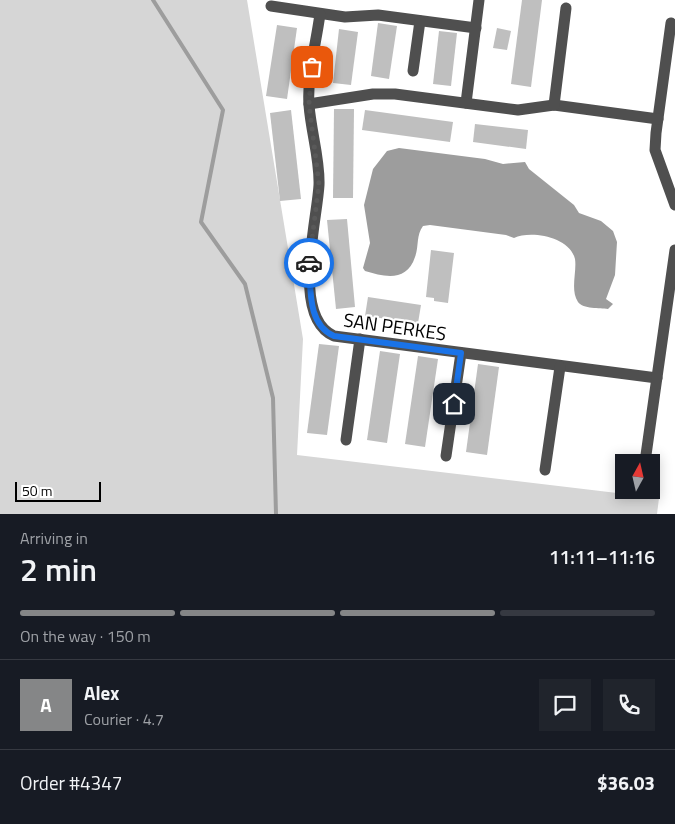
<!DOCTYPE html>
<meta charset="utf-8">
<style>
:root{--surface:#171b24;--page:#20242c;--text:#f1f3f6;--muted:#9ea1a6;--line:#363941;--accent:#858687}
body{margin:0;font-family:"Titillium Web",sans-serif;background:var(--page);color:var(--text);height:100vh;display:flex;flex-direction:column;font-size:19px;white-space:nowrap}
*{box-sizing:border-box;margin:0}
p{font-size:16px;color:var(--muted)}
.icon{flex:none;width:28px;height:28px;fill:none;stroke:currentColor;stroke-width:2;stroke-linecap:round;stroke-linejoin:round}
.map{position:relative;height:514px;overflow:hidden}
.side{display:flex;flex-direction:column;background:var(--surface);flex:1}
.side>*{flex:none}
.needle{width:32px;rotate:8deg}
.buttons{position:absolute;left:615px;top:454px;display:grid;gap:10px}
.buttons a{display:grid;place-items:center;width:45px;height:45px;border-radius:0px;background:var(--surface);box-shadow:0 2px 12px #0003;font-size:25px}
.scale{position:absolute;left:15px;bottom:12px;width:86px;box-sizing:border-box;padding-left:5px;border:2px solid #000;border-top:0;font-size:14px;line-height:18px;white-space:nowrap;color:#000;-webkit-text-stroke:4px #fff;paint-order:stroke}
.pin{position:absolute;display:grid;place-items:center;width:42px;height:42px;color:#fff;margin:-21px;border-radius:10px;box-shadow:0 2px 8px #0006}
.courier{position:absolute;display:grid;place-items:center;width:50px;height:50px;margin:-25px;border:4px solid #1a73e8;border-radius:50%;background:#fff;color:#222;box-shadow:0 1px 6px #0007}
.head em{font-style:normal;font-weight:600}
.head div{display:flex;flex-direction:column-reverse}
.head{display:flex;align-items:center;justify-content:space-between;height:85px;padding:0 20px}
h1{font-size:32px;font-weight:600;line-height:38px}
.bar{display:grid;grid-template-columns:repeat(4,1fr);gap:8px 5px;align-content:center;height:60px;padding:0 20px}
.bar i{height:6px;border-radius:4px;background:var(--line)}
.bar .current{background:var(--accent)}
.bar p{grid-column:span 4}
.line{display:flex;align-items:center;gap:12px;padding:0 20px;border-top:1px solid var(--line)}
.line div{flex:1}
.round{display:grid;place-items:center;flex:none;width:52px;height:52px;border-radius:0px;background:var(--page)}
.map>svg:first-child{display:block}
</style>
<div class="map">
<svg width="675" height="514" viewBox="0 0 675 514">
<rect width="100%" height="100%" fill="#fff"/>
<polygon fill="#d6d6d6" points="0,0 247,0 303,339 297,455 659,498 657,514 0,514"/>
<path fill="#9d9d9d" d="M399,148L485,159L503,164L525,162L529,169L574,205L579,213L601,221L613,231L617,242L615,275L606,299L613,304L608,309C600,308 583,309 578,302C570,290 577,272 575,259C570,237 531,230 514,238L506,235L430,225L423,226C416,235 419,247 415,257C407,282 385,277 365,271L363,268L370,243L364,205L373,169L387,151Z"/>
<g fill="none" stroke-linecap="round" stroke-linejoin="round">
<polyline stroke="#9d9d9d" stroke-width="4" points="153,0 223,110 201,222 245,284 273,398 276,514"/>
</g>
<g fill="#bfbfbf">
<polygon points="522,0 542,0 531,87 511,84"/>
<polygon points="378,23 397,26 389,79 371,76"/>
<polygon points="277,25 297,28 287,99 266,96"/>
<polygon points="497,28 511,31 507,50 493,48"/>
<polygon points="339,29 358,32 351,85 333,83"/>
<polygon points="439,31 457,33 451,86 433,84"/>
<polygon points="334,109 354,109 353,198 333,198"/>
<polygon points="291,110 301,199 280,201 270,113"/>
<polygon points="365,110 453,122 450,142 362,130"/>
<polygon points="475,124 528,130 526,149 473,142"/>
<polygon points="347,219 355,307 336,309 327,220"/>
<polygon points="431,250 454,253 448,303 434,301 434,298 426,297"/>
<polygon points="368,297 421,305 418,323 365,316"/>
<polygon points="319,344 339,346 327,435 307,433"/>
<polygon points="380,351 400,354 387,443 367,440"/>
<polygon points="418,356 438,359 425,447 405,444"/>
<polygon points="478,364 499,367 487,455 466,452"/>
</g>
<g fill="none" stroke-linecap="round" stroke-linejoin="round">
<g stroke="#4f4f4f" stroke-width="11">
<polyline points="271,6 345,17 378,15 476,28"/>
<path d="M320,14C316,44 307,76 309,105C311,132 320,159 319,185C317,222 291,317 334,336L657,378"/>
<polyline points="671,23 656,133 655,150 675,205"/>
<polyline points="413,71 420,21"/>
<polyline points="466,103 479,0"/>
<polyline points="309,104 373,94 395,94 518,110 554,105 658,119"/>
<polyline points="554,105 566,8"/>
<polyline points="346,440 360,339"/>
<polyline points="446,456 461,353"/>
<polyline points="645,462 675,250"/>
<polyline points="545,470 560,367"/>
</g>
</g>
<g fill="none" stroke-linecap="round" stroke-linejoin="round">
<polyline stroke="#595959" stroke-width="5" stroke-dasharray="0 9" points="309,263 319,184 309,104 312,67"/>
<path stroke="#1a73e8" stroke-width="6" d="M309,263C311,289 307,324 334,336L461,353L454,404"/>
</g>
<g text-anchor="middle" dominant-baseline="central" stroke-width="4.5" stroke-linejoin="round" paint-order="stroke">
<g font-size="19" fill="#000" stroke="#fff">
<text transform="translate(395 326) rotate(8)">SAN PERKES</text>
</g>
</g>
</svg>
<div class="buttons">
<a><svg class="needle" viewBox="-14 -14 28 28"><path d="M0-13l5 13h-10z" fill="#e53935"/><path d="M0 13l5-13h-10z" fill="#9ea1a6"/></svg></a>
</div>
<div class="scale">50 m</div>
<div class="pin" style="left:312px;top:67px;background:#ea580c"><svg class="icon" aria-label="bag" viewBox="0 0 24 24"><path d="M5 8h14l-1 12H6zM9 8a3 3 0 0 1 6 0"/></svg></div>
<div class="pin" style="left:454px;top:404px;background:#1f2937"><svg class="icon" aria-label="home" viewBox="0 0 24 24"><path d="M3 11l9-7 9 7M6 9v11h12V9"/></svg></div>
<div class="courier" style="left:309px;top:263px"><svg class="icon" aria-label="car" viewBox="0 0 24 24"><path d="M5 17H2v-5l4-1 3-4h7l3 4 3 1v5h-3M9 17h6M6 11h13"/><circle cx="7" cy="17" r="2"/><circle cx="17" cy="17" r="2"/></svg></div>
</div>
<section class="side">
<div class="head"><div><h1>2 min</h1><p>Arriving in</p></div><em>11:11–11:16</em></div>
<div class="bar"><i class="current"></i><i class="current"></i><i class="current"></i><i></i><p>On the way · 150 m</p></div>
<div class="line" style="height:90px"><b class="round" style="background:var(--accent);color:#fff">A</b><div><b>Alex</b><p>Courier · 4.7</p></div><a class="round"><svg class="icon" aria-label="chat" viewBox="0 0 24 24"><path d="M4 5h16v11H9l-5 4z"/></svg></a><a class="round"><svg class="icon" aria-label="phone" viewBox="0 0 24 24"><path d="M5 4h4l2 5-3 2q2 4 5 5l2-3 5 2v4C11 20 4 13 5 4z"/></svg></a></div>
<div class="line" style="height:65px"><div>Order #4347</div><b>$36.03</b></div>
</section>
